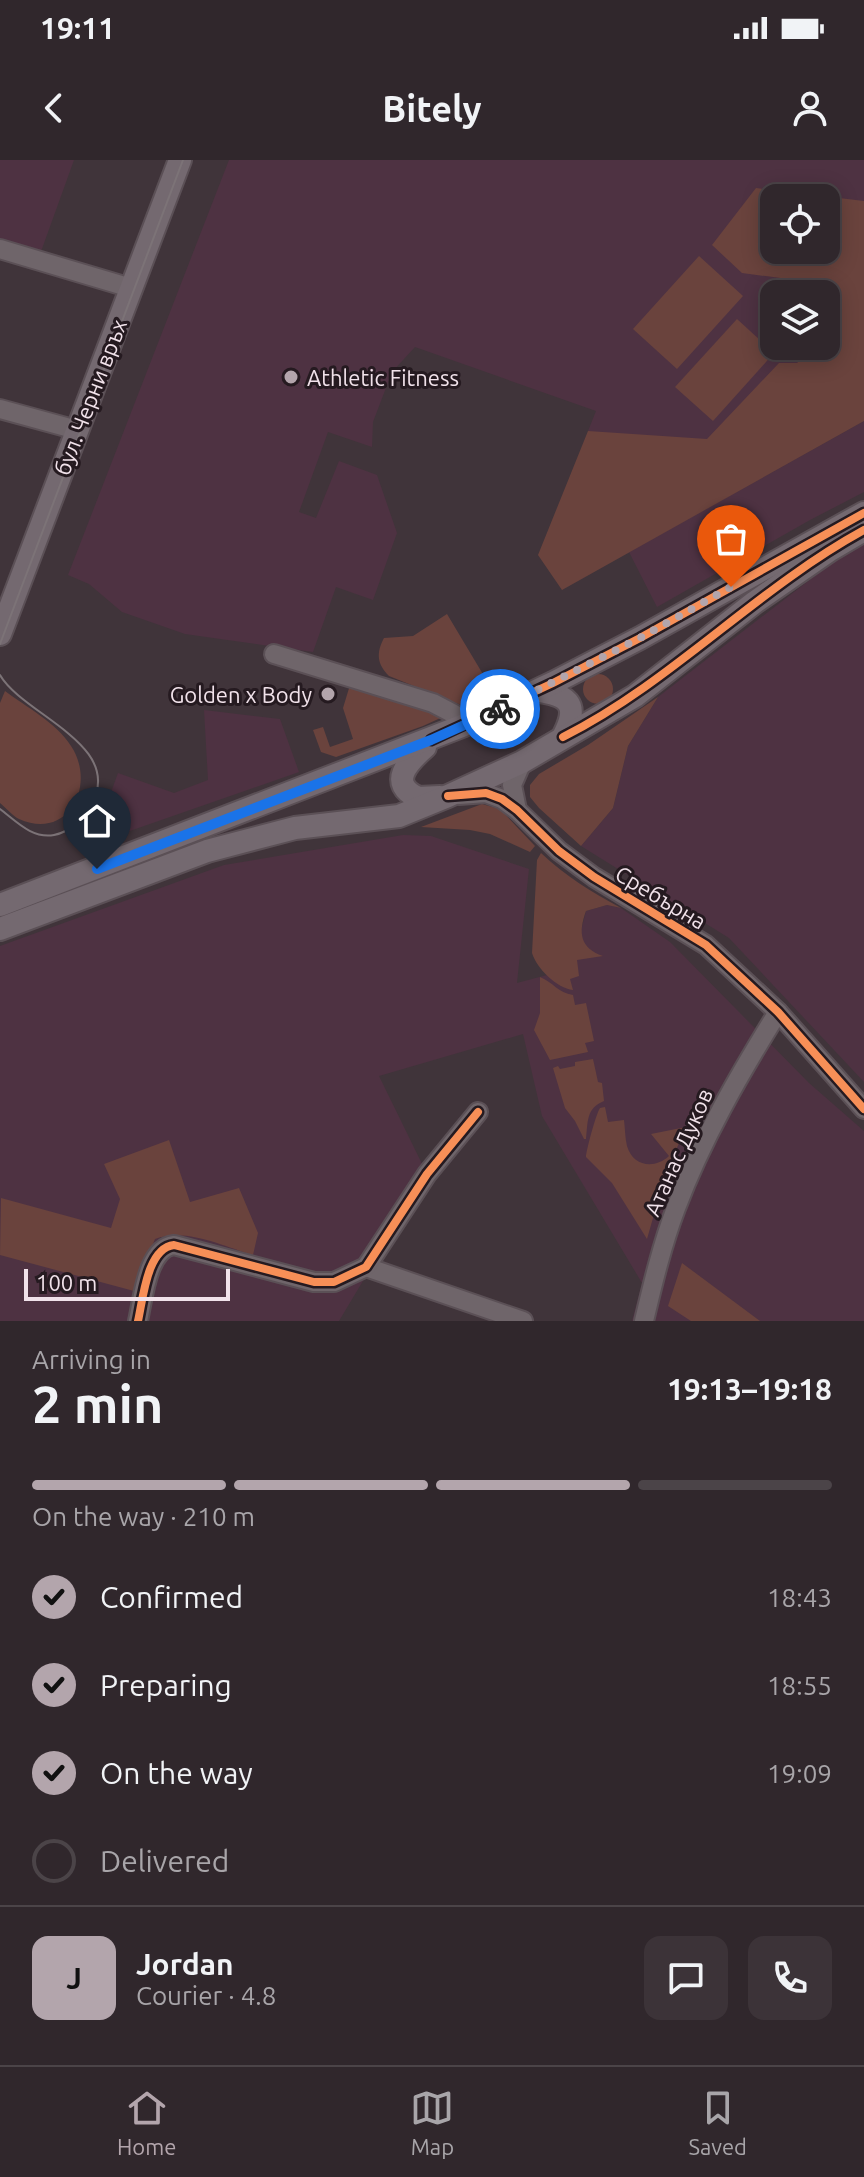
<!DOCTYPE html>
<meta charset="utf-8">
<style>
:root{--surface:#30272c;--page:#3c3338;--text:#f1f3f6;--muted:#a8a5a9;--line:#4b4448;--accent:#b3a5ac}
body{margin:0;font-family:Ubuntu,sans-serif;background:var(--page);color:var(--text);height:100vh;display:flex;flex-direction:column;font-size:30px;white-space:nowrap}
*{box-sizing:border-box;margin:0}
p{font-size:26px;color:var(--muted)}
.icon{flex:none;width:44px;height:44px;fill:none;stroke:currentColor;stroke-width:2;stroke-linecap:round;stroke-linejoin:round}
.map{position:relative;height:1161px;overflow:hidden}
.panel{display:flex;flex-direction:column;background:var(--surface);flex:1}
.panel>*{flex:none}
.buttons{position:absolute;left:760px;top:24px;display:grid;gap:16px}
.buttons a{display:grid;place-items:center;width:80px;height:80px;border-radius:16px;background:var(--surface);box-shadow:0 4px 20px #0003,0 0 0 2px var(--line);font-size:40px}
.scale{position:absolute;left:24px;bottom:20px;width:206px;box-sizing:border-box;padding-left:8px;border:4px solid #f1e2ea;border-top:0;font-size:22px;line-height:28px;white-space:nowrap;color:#f1e2ea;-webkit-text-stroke:6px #251a20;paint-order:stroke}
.pin{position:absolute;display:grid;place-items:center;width:68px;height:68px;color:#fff;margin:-82px -34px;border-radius:50% 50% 50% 0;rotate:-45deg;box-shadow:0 0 8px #0007}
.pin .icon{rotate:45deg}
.courier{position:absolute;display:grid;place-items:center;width:80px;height:80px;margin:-40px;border:6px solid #1a73e8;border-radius:50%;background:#fff;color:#222;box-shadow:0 2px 10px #0007}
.head em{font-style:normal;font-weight:600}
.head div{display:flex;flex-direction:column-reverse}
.head{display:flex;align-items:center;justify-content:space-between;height:136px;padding:0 32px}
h1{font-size:52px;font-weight:600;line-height:60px}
.bar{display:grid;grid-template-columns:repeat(4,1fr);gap:12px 8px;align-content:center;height:96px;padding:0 32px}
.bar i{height:10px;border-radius:6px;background:var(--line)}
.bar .selected{background:var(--accent)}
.bar p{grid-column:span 4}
.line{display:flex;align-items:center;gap:20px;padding:0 32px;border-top:2px solid var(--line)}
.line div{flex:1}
.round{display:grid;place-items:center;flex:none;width:84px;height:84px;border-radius:16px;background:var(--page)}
ol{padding:0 32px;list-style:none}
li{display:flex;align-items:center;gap:24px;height:88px}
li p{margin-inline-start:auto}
li .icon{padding:8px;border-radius:50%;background:var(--accent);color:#111;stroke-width:4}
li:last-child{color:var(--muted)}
li i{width:44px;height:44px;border:4px solid var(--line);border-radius:50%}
.status{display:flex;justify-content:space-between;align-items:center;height:56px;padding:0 40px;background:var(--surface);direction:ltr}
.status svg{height:22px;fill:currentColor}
header{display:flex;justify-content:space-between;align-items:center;height:104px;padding:0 32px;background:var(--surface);font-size:36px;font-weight:600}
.tabs{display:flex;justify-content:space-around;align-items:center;height:112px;border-top:2px solid var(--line);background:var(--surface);font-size:22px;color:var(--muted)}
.tabs a{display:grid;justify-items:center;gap:4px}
.tabs .selected{color:var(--accent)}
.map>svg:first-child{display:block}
</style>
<div class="status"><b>19:11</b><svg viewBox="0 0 49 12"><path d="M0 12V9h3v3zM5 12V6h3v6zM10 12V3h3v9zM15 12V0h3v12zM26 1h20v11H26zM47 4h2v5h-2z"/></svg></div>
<header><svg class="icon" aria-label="back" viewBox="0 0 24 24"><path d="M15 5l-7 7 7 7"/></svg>Bitely<svg class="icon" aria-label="person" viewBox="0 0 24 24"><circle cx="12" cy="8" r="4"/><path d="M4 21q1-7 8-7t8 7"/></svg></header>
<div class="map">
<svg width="864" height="1161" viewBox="0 0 864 1161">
<rect width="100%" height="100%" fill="#40343a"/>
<g fill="#4e3242" fill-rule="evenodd">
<polygon points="0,0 74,0 39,97 0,86"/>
<path d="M229,0H864V154L713,305L588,271L596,251L415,187L392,212L373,262L372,287L328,272L299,352L316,358L339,301L377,315L397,373L373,440L336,427L313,492L185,474L122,452L89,424L68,415ZM774,38H826V90H774ZM774,134H826V186H774Z"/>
<polygon points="864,261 864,332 810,360 657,447 629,392"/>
<polygon points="864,382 864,922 729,778 581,686 613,648 628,586 658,537 847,391"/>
<polygon points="204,550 280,559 299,612 124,673 99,665 118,613 174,633 208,620"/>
<polygon points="403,675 431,676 529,709 517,823 562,811 583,782 580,774 586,751 607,745 621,748 670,782 809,923 864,971 864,1161 632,1161 642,1123 542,956 523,874 379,916 427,1014 339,1161 0,1161 0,786 224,705"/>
</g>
<g fill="#6a433d" fill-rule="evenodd">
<path d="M756,28L864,41V261L562,430L538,395L588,271L707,279L779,203H797L816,186H826V134H808L803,121L742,113L712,85ZM774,38H826V90H774Z"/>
<polygon points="699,96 743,136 677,209 633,169"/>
<polygon points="737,159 774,193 713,261 675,227"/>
<path d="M447,454L493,531L486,534L488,538L461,545L389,516C377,504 376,493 384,478L413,476Z"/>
<circle cx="598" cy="529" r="15"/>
<polygon points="350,525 447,555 423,566 336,597 321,592 313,570 323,567 330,587 353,579 343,548"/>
<path d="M5,531C26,547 57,563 71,586C97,625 68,681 19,659C13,656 6,648 0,643V543Z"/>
<polygon points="658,537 628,586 613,648 581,686 539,648 530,637 530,625 539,614 588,585"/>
<polygon points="482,644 500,649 535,686 530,692 490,674 470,670 421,667"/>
<path d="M541,693C565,716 592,732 621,748L607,745L586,751C578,773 580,788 603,796L577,800L579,816L570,819L573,830C557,828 537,809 532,793L537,700Z"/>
<path d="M540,817C553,822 558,833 573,835L575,845L586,843L594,881L585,883L588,892L550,900L534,870L540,853Z"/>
<path d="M593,899L598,922L602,923L604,941C586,948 588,962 586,979H584L575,961L565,948L553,908L558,906L560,909L575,906V902Z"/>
<path d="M605,947L608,962L624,960C625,968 625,978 627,986C633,1007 655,1009 669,996L651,974L686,967L653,1043L655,1051L647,1079L612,1023L586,997C586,991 596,954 600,948Z"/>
<path d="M169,980L190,1042L239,1028L258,1073L253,1095C223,1086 185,1067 155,1079L134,1131L0,1095L1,1038L111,1068L120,1039L104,1004Z"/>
<polygon points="682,1103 760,1161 691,1161 668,1146"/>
</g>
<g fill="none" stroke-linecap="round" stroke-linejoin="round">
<g stroke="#5b5056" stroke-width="22">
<g id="minor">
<polyline points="0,89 131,128"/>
<polyline points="0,249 77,270"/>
<polyline points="274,494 433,543 454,554 462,566"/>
<polyline points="459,635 486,633 502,639 517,650 559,691 594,717 706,785 778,852 864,949"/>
<polyline points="517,650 512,625 522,602"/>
<polyline points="366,1107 523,1161"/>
<path d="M138,1161C143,1139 147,1088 174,1085L314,1122H334L366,1107L427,1014L478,952"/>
<path d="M644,1161C653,1123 662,1085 676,1048C702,979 739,915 778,852"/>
</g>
</g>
<g stroke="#5b5056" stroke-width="26">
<g id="major">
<polyline points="0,474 180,0"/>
<path d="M539,531C571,536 579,546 563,577"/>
<path d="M425,587C408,602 387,623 418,638L440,637"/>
<polyline points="0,745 462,566 553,523 640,478 864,353"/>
<polyline points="0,769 207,691 295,668 399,656 448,636 522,602 635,536 755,442 830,390 864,370"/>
</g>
</g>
<use href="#minor" stroke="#6f656a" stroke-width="18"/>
<use href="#major" stroke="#746970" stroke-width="22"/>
<g stroke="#7c7377" stroke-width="2">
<polyline points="0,484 183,0"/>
<path d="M0,515C23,555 126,585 91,645C83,659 70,672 54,675C32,679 16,661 0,649"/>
</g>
<g stroke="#251a20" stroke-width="13">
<g id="cycleway">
<path d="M563,577C672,522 756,429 864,370"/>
<polyline points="431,580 553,523 640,478 864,353"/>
<polyline points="448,636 486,633 502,639 517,650 559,691 594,717 706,785 778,852 864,949"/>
<path d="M138,1161C143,1139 147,1088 174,1085L314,1122H334L366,1107L427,1014L478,952"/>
</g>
</g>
<use href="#cycleway" stroke="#f78f57" stroke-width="8"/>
</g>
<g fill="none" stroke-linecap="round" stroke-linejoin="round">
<polyline stroke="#b3a5ac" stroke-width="8" stroke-dasharray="0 14.4" points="500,549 640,478 731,427"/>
<polyline stroke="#1a73e8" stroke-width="10" points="97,709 431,580 500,549"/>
</g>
<g fill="#b3a5ac" stroke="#251a20" stroke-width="3">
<circle cx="291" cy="217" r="8"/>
<circle cx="328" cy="534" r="8"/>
</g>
<g text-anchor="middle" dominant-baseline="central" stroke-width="6" stroke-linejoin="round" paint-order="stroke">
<g font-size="22" fill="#f1e2ea" stroke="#251a20" text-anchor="start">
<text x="307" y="217">Athletic Fitness</text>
<text x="312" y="534" text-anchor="end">Golden x Body</text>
</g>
<g font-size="22" fill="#f1e2ea" stroke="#251a20">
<text transform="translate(90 237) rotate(-69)">бул. Черни връх</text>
<text transform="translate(661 737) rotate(31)">Сребърна</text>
<text transform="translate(678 992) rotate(-66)">Атанас Дуков</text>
</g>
</g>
</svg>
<div class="buttons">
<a><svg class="icon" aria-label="locate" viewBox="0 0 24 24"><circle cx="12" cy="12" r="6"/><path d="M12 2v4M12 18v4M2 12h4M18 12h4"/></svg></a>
<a><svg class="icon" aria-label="layers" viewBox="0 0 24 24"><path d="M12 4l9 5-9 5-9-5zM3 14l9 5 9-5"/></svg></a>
</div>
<div class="scale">100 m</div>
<div class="pin" style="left:731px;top:427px;background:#ea580c"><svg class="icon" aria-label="bag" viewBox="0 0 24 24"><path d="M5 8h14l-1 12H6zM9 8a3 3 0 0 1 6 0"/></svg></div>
<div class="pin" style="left:97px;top:709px;background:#1f2937"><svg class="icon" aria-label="home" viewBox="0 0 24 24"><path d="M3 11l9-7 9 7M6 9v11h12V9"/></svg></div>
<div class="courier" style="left:500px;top:549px"><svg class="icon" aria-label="bike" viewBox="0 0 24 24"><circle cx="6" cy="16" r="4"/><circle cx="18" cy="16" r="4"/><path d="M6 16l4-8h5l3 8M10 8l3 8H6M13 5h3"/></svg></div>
</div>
<section class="panel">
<div class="head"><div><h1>2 min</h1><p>Arriving in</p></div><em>19:13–19:18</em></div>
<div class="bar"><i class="selected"></i><i class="selected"></i><i class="selected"></i><i></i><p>On the way · 210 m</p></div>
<ol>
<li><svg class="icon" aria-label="check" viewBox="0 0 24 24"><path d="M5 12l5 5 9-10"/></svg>Confirmed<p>18:43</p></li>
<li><svg class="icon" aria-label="check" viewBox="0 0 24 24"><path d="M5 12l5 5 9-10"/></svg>Preparing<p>18:55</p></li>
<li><svg class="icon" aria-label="check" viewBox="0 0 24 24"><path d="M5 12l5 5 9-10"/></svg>On the way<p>19:09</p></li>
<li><i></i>Delivered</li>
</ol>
<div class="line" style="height:144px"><b class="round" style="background:var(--accent);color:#111">J</b><div><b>Jordan</b><p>Courier · 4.8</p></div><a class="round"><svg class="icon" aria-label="chat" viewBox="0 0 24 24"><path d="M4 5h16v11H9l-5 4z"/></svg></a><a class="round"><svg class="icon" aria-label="phone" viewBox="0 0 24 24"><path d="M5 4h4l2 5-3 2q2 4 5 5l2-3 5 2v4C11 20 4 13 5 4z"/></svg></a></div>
</section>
<nav class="tabs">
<a class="selected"><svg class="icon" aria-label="home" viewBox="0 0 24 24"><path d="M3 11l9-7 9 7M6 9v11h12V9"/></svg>Home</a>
<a><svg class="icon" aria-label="map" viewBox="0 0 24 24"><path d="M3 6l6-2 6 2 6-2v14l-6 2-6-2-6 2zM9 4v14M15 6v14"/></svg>Map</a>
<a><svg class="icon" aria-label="saved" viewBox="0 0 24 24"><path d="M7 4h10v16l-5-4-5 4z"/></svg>Saved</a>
</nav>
